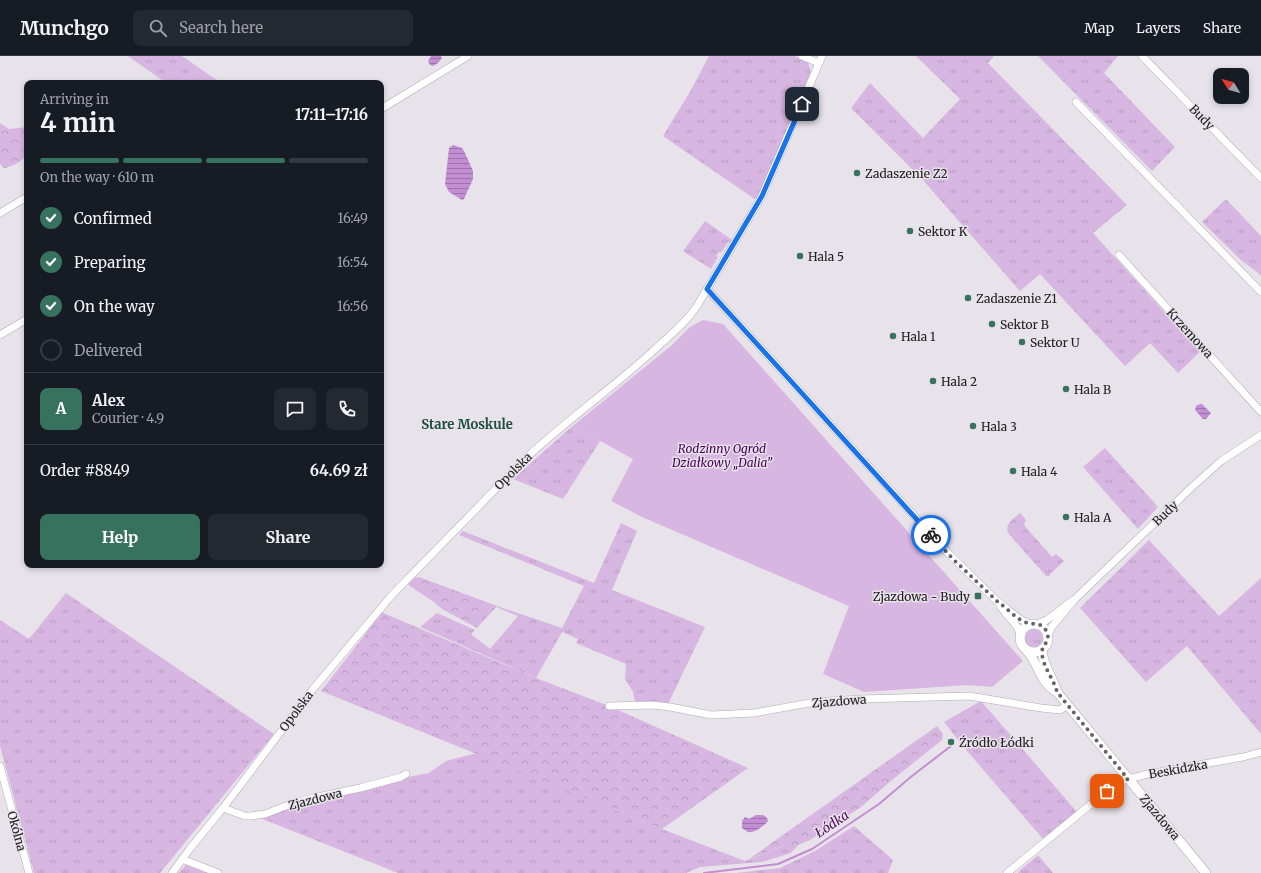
<!DOCTYPE html>
<meta charset="utf-8">
<style>
:root{--surface:#171b24;--page:#242831;--text:#f1f3f6;--muted:#9ea1a6;--line:#363941;--accent:#36725d}
body{margin:0;font-family:Merriweather,serif;background:var(--page);color:var(--text);height:100vh;display:flex;flex-direction:column;font-size:15px;white-space:nowrap}
*{box-sizing:border-box;margin:0}
p{font-size:13px;color:var(--muted)}
.icon{flex:none;width:22px;height:22px;fill:none;stroke:currentColor;stroke-width:2;stroke-linecap:round;stroke-linejoin:round}
.map{position:relative;flex:1;overflow:hidden}
.panel{position:absolute;left:24px;top:24px;width:360px;height:488px;display:flex;flex-direction:column;background:var(--surface);border-radius:8px;box-shadow:0 2px 6px #0003}
.panel>*{flex:none}
.needle{width:26px;rotate:307deg}
.fabs{position:absolute;left:1213px;top:12px;display:grid;gap:8px}
.fabs a{display:grid;place-items:center;width:36px;height:36px;border-radius:8px;background:var(--surface);box-shadow:0 2px 6px #0003;font-size:20px}
.pin{position:absolute;display:grid;place-items:center;width:34px;height:34px;color:#fff;margin:-17px;border-radius:8px;box-shadow:0 2px 6px #0006}
.courier{position:absolute;display:grid;place-items:center;width:40px;height:40px;margin:-20px;border:3px solid #1a73e8;border-radius:50%;background:#fff;color:#222;box-shadow:0 1px 5px #0007}
.summary em{font-style:normal;font-weight:700}
.summary div{display:flex;flex-direction:column-reverse}
.summary{display:flex;align-items:center;justify-content:space-between;height:68px;padding:0 16px}
h1{font-size:26px;font-weight:700;line-height:30px}
.bar{display:grid;grid-template-columns:repeat(4,1fr);gap:6px 4px;align-content:center;height:48px;padding:0 16px}
.bar i{height:5px;border-radius:3px;background:var(--line)}
.bar .current{background:var(--accent)}
.bar p{grid-column:span 4}
.line{display:flex;align-items:center;gap:10px;padding:0 16px;border-top:1px solid var(--line)}
.line div{flex:1}
.round{display:grid;place-items:center;flex:none;width:42px;height:42px;border-radius:8px;background:var(--page)}
ol{padding:0 16px;list-style:none}
li{display:flex;align-items:center;gap:12px;height:44px}
li p{margin-inline-start:auto}
li .icon{padding:4px;border-radius:50%;background:var(--accent);color:#fff;stroke-width:4}
li:last-child{color:var(--muted)}
li i{width:22px;height:22px;border:2px solid var(--line);border-radius:50%}
.action{display:flex;gap:8px;margin-top:auto;padding:8px 16px}
.action a{flex:1;height:46px;border-radius:8px;background:var(--accent);color:#fff;font-size:16px;font-weight:700;line-height:46px;text-align:center}
.action a+a{background:var(--page);color:var(--text)}
header{display:flex;align-items:center;gap:24px;box-sizing:border-box;height:56px;padding:0 20px;background:var(--surface);border-bottom:1px solid var(--line)}
header strong{font-size:19px}
nav{display:flex;gap:22px;margin-inline-start:auto;font-size:14px}
.search{width:280px;height:36px;background:var(--page);display:flex;align-items:center;gap:10px;box-sizing:border-box;padding:0 14px;border-radius:8px;color:var(--muted);font-size:15px}
.map>svg:first-child{display:block}
</style>
<header>
<strong>Munchgo</strong>
<div class="search"><svg class="icon" aria-label="search" viewBox="0 0 24 24"><circle cx="10" cy="10" r="6"/><path d="M15 15l6 6"/></svg>Search here</div>
<nav><a>Map</a><a>Layers</a><a>Share</a></nav>
</header>
<div class="map">
<svg width="1261" height="817" viewBox="0 0 1261 817">
<defs>
<pattern id="grass-tufts" width="24" height="20" patternUnits="userSpaceOnUse"><rect width="24" height="20" fill="#d8b6e2"/><path d="M3 7l-1-3M5 7V3M7 7l1-3M15 17l-1-3M17 17v-4M19 17l1-3" fill="none" stroke="#b99cc2"/></pattern>
<pattern id="forest-crowns" width="20" height="18" patternUnits="userSpaceOnUse"><rect width="20" height="18" fill="#d8b6e2"/><path d="M2 6a3 3 0 1 1 6 0M12 15a3 3 0 1 1 6 0" fill="none" stroke="#b99cc2"/></pattern>
<pattern id="water-rules" width="6" height="5" patternUnits="userSpaceOnUse"><rect width="6" height="5" fill="#c28dd2"/><path d="M0 2.5h6" fill="none" stroke="#9d73aa"/></pattern>
</defs>
<rect width="100%" height="100%" fill="#e8e2ea"/>
<g fill="url(#grass-tufts)">
<polygon points="128,0 182,0 221,27 166,27"/>
<polygon points="709,0 795,0 808,6 811,17 768,120 756,144 663,80 691,34"/>
<polygon points="916,0 994,0 988,7 1127,149 1093,177 1200,296 1178,317 1150,287 1125,310 1040,218 1020,235 922,123 851,52 870,27 923,82 960,43"/>
<polygon points="1038,0 1118,0 1104,17 1175,91 1152,115"/>
<polygon points="1226,143 1261,180 1261,220 1257,216 1242,205 1202,166"/>
<polygon points="705,165 732,184 730,187 728,186 721,197 719,196 716,200 718,201 711,213 683,195"/>
<polygon points="569,373 593,381 600,385 563,443 513,423"/>
<polygon points="1105,392 1158,451 1138,473 1083,411"/>
<path d="M1018,457H1020L1026,464L1024,469L1052,501L1056,498L1064,505L1050,518V520H1046L1008,477C1005,468 1012,464 1019,458Z"/>
<polygon points="621,467 637,475 612,534 705,571 668,648 635,645 633,636 625,623 626,608 576,587 578,583 562,576 536,622 420,571 437,557 475,574 471,578 490,593 518,560 496,551 497,550 562,572 584,530 459,479 463,475 594,527"/>
<polygon points="1149,484 1219,560 1261,522 1261,678 1187,590 1146,626 1080,552"/>
<polygon points="66,537 274,678 160,817 34,817 0,690 0,564 29,583"/>
<circle cx="1034" cy="582" r="9"/>
<polygon points="981,645 1077,756 1044,784 967,695 944,666"/>
<polygon points="477,697 662,773 745,805 786,789 798,789 791,797 762,806 700,811 686,817 398,817 260,762 308,746 364,735 403,722 429,717 446,705"/>
<polygon points="854,770 893,804 888,817 737,817 780,812 815,795"/>
<polygon points="1038,799 1053,817 1019,817 1018,816"/>
<polygon points="186,809 208,817 178,817"/>
</g>
<g fill="url(#forest-crowns)">
<path d="M0,67L9,73L27,71V99C20,106 14,110 4,112L0,108Z"/>
<polygon points="419,521 497,550 477,572 442,553 434,546 410,530 407,527 412,522"/>
<polygon points="381,556 536,622 609,650 748,712 662,773 321,635 364,580"/>
<polygon points="937,670 943,678 942,684 892,724 861,751 810,784 798,789 786,789 749,803"/>
</g>
<polygon fill="#d8b6e2" points="703,264 723,268 1023,605 992,631 967,629 864,636 823,618 849,550 642,461 611,445 633,403 593,381 569,373 672,289 690,271"/>
<g fill="url(#water-rules)">
<polygon points="431,0 441,0 442,2 438,7 433,10 430,9 428,5"/>
<polygon points="453,89 462,92 465,97 473,115 473,123 464,143 462,144 449,136 445,128 449,92"/>
<polygon points="1200,348 1202,348 1211,357 1206,363 1203,363 1195,354 1196,350"/>
<path d="M756,759H763L767,762L768,765C765,769 754,778 748,776C746,775 744,773 742,772V765L745,761L749,763Z"/>
</g>
<g fill="none" stroke-linecap="round" stroke-linejoin="round">
<polyline stroke="#c28dd2" stroke-width="2" points="704,817 778,808 812,793 879,748 912,720 951,690"/>
<g stroke="#b0abb2" stroke-width="8">
<g id="minor">
<polyline points="802,0 819,7"/>
<polyline points="1142,0 1261,122"/>
<polyline points="1076,46 1261,236"/>
<polyline points="381,53 468,0"/>
<polyline points="0,157 27,141"/>
<polyline points="1119,199 1261,356"/>
<path d="M707,233L947,496L998,546C1009,553 1018,565 1031,568"/>
<polyline points="0,279 27,263"/>
<polyline points="1000,550 1018,572 1020,579"/>
<path d="M1037,568C1050,566 1062,550 1074,544"/>
<polyline points="1048,579 1051,572 1076,542 1192,431 1221,405 1261,379"/>
<polyline points="609,650 653,649 670,651 711,659 754,657 815,646 861,643 969,640 1041,652 1060,654 1068,649"/>
<polyline points="0,710 29,817"/>
<polyline points="223,752 245,760 250,760 265,758 291,748 313,742 360,732 401,721 406,718"/>
<polyline points="182,803 218,817"/>
<path d="M172,817L189,794L223,752L313,633L392,539L526,402C566,365 611,333 652,296C668,281 685,268 697,250L762,140L822,0"/>
<polyline points="1007,817 1107,735 1124,724 1148,718 1243,701 1261,696"/>
</g>
</g>
<g stroke="#b0abb2" stroke-width="10">
<g id="tertiary">
<circle cx="1034" cy="582" r="14"/>
<path d="M1042,593C1042,609 1053,621 1057,636"/>
<path d="M1027,595C1039,608 1040,627 1057,636L1206,817"/>
</g>
</g>
<use href="#minor" stroke="#fff" stroke-width="7"/>
<use href="#tertiary" stroke="#fff" stroke-width="9"/>
</g>
<g fill="none" stroke-linecap="round" stroke-linejoin="round">
<path stroke="#676468" stroke-width="4" stroke-dasharray="0 7.2" d="M931,479L954,504L998,546C1007,552 1015,562 1025,566C1032,569 1040,566 1045,573C1053,584 1042,588 1042,596C1042,610 1054,623 1057,636L1128,723L1120,726L1107,735"/>
<polyline stroke="#1a73e8" stroke-width="5" points="802,48 762,140 707,233 931,479"/>
</g>
<g fill="#36725d" stroke="#e8e2ea" stroke-width="1.5">
<circle cx="857" cy="117" r="4"/>
<circle cx="910" cy="175" r="4"/>
<circle cx="800" cy="200" r="4"/>
<circle cx="968" cy="242" r="4"/>
<circle cx="992" cy="268" r="4"/>
<circle cx="893" cy="280" r="4"/>
<circle cx="1022" cy="286" r="4"/>
<circle cx="933" cy="325" r="4"/>
<circle cx="1066" cy="333" r="4"/>
<circle cx="973" cy="370" r="4"/>
<circle cx="1013" cy="415" r="4"/>
<circle cx="1066" cy="461" r="4"/>
<rect x="974" y="536" width="8" height="8" rx="2"/>
<circle cx="951" cy="686" r="4"/>
</g>
<g text-anchor="middle" dominant-baseline="central" stroke-width="3" stroke-linejoin="round" paint-order="stroke">
<g font-size="12" fill="#222022" stroke="#e8e2ea">
<text transform="translate(1202 61) rotate(46)">Budy</text>
<text transform="translate(1190 277) rotate(48)">Krzemowa</text>
<text transform="translate(513 415) rotate(-45)">Opolska</text>
<text transform="translate(1165 457) rotate(-44)">Budy</text>
<text transform="translate(839 645) rotate(-4)">Zjazdowa</text>
<text transform="translate(296 655) rotate(-53)">Opolska</text>
<text transform="translate(1178 713) rotate(-10)">Beskidzka</text>
<text transform="translate(315 743) rotate(-14)">Zjazdowa</text>
<text transform="translate(1160 761) rotate(50)">Zjazdowa</text>
<text transform="translate(17 775) rotate(75)">Okólna</text>
</g>
<g font-size="12" fill="#222022" stroke="#e8e2ea" text-anchor="start">
<text x="865" y="117">Zadaszenie Z2</text>
<text x="918" y="175">Sektor K</text>
<text x="808" y="200">Hala 5</text>
<text x="976" y="242">Zadaszenie Z1</text>
<text x="1000" y="268">Sektor B</text>
<text x="901" y="280">Hala 1</text>
<text x="1030" y="286">Sektor U</text>
<text x="941" y="325">Hala 2</text>
<text x="1074" y="333">Hala B</text>
<text x="981" y="370">Hala 3</text>
<text x="1021" y="415">Hala 4</text>
<text x="1074" y="461">Hala A</text>
<text x="970" y="540" text-anchor="end">Zjazdowa - Budy</text>
<text x="959" y="686">Źródło Łódki</text>
</g>
<g font-size="12" font-style="italic" fill="#480059" stroke="#e8e2ea">
<text x="722" y="392">Rodzinny Ogród<tspan x="722" dy="14">Działkowy „Dalia”</tspan></text>
</g>
<g font-size="13" font-weight="bold" fill="#1d4e3e" stroke="#e8e2ea">
<text x="467" y="368">Stare Moskule</text>
</g>
<g font-size="13" font-style="italic" fill="#500b61" stroke="#e8e2ea">
<text transform="translate(832 768) rotate(-34)">Łódka</text>
</g>
</g>
</svg>
<div class="fabs">
<a><svg class="needle" viewBox="-14 -14 28 28"><path d="M0-13l5 13h-10z" fill="#e53935"/><path d="M0 13l5-13h-10z" fill="#9ea1a6"/></svg></a>
</div>
<div class="pin" style="left:1107px;top:735px;background:#ea580c"><svg class="icon" aria-label="bag" viewBox="0 0 24 24"><path d="M5 8h14l-1 12H6zM9 8a3 3 0 0 1 6 0"/></svg></div>
<div class="pin" style="left:802px;top:48px;background:#1f2937"><svg class="icon" aria-label="home" viewBox="0 0 24 24"><path d="M3 11l9-7 9 7M6 9v11h12V9"/></svg></div>
<div class="courier" style="left:931px;top:479px"><svg class="icon" aria-label="bike" viewBox="0 0 24 24"><circle cx="6" cy="16" r="4"/><circle cx="18" cy="16" r="4"/><path d="M6 16l4-8h5l3 8M10 8l3 8H6M13 5h3"/></svg></div>
<section class="panel">
<div class="summary"><div><h1>4 min</h1><p>Arriving in</p></div><em>17:11–17:16</em></div>
<div class="bar"><i class="current"></i><i class="current"></i><i class="current"></i><i></i><p>On the way · 610 m</p></div>
<ol>
<li><svg class="icon" aria-label="check" viewBox="0 0 24 24"><path d="M5 12l5 5 9-10"/></svg>Confirmed<p>16:49</p></li>
<li><svg class="icon" aria-label="check" viewBox="0 0 24 24"><path d="M5 12l5 5 9-10"/></svg>Preparing<p>16:54</p></li>
<li><svg class="icon" aria-label="check" viewBox="0 0 24 24"><path d="M5 12l5 5 9-10"/></svg>On the way<p>16:56</p></li>
<li><i></i>Delivered</li>
</ol>
<div class="line" style="height:72px"><b class="round" style="background:var(--accent);color:#fff">A</b><div><b>Alex</b><p>Courier · 4.9</p></div><a class="round"><svg class="icon" aria-label="chat" viewBox="0 0 24 24"><path d="M4 5h16v11H9l-5 4z"/></svg></a><a class="round"><svg class="icon" aria-label="phone" viewBox="0 0 24 24"><path d="M5 4h4l2 5-3 2q2 4 5 5l2-3 5 2v4C11 20 4 13 5 4z"/></svg></a></div>
<div class="line" style="height:52px"><div>Order #8849</div><b>64.69 zł</b></div>
<div class="action"><a>Help</a><a>Share</a></div>
</section>
</div>
